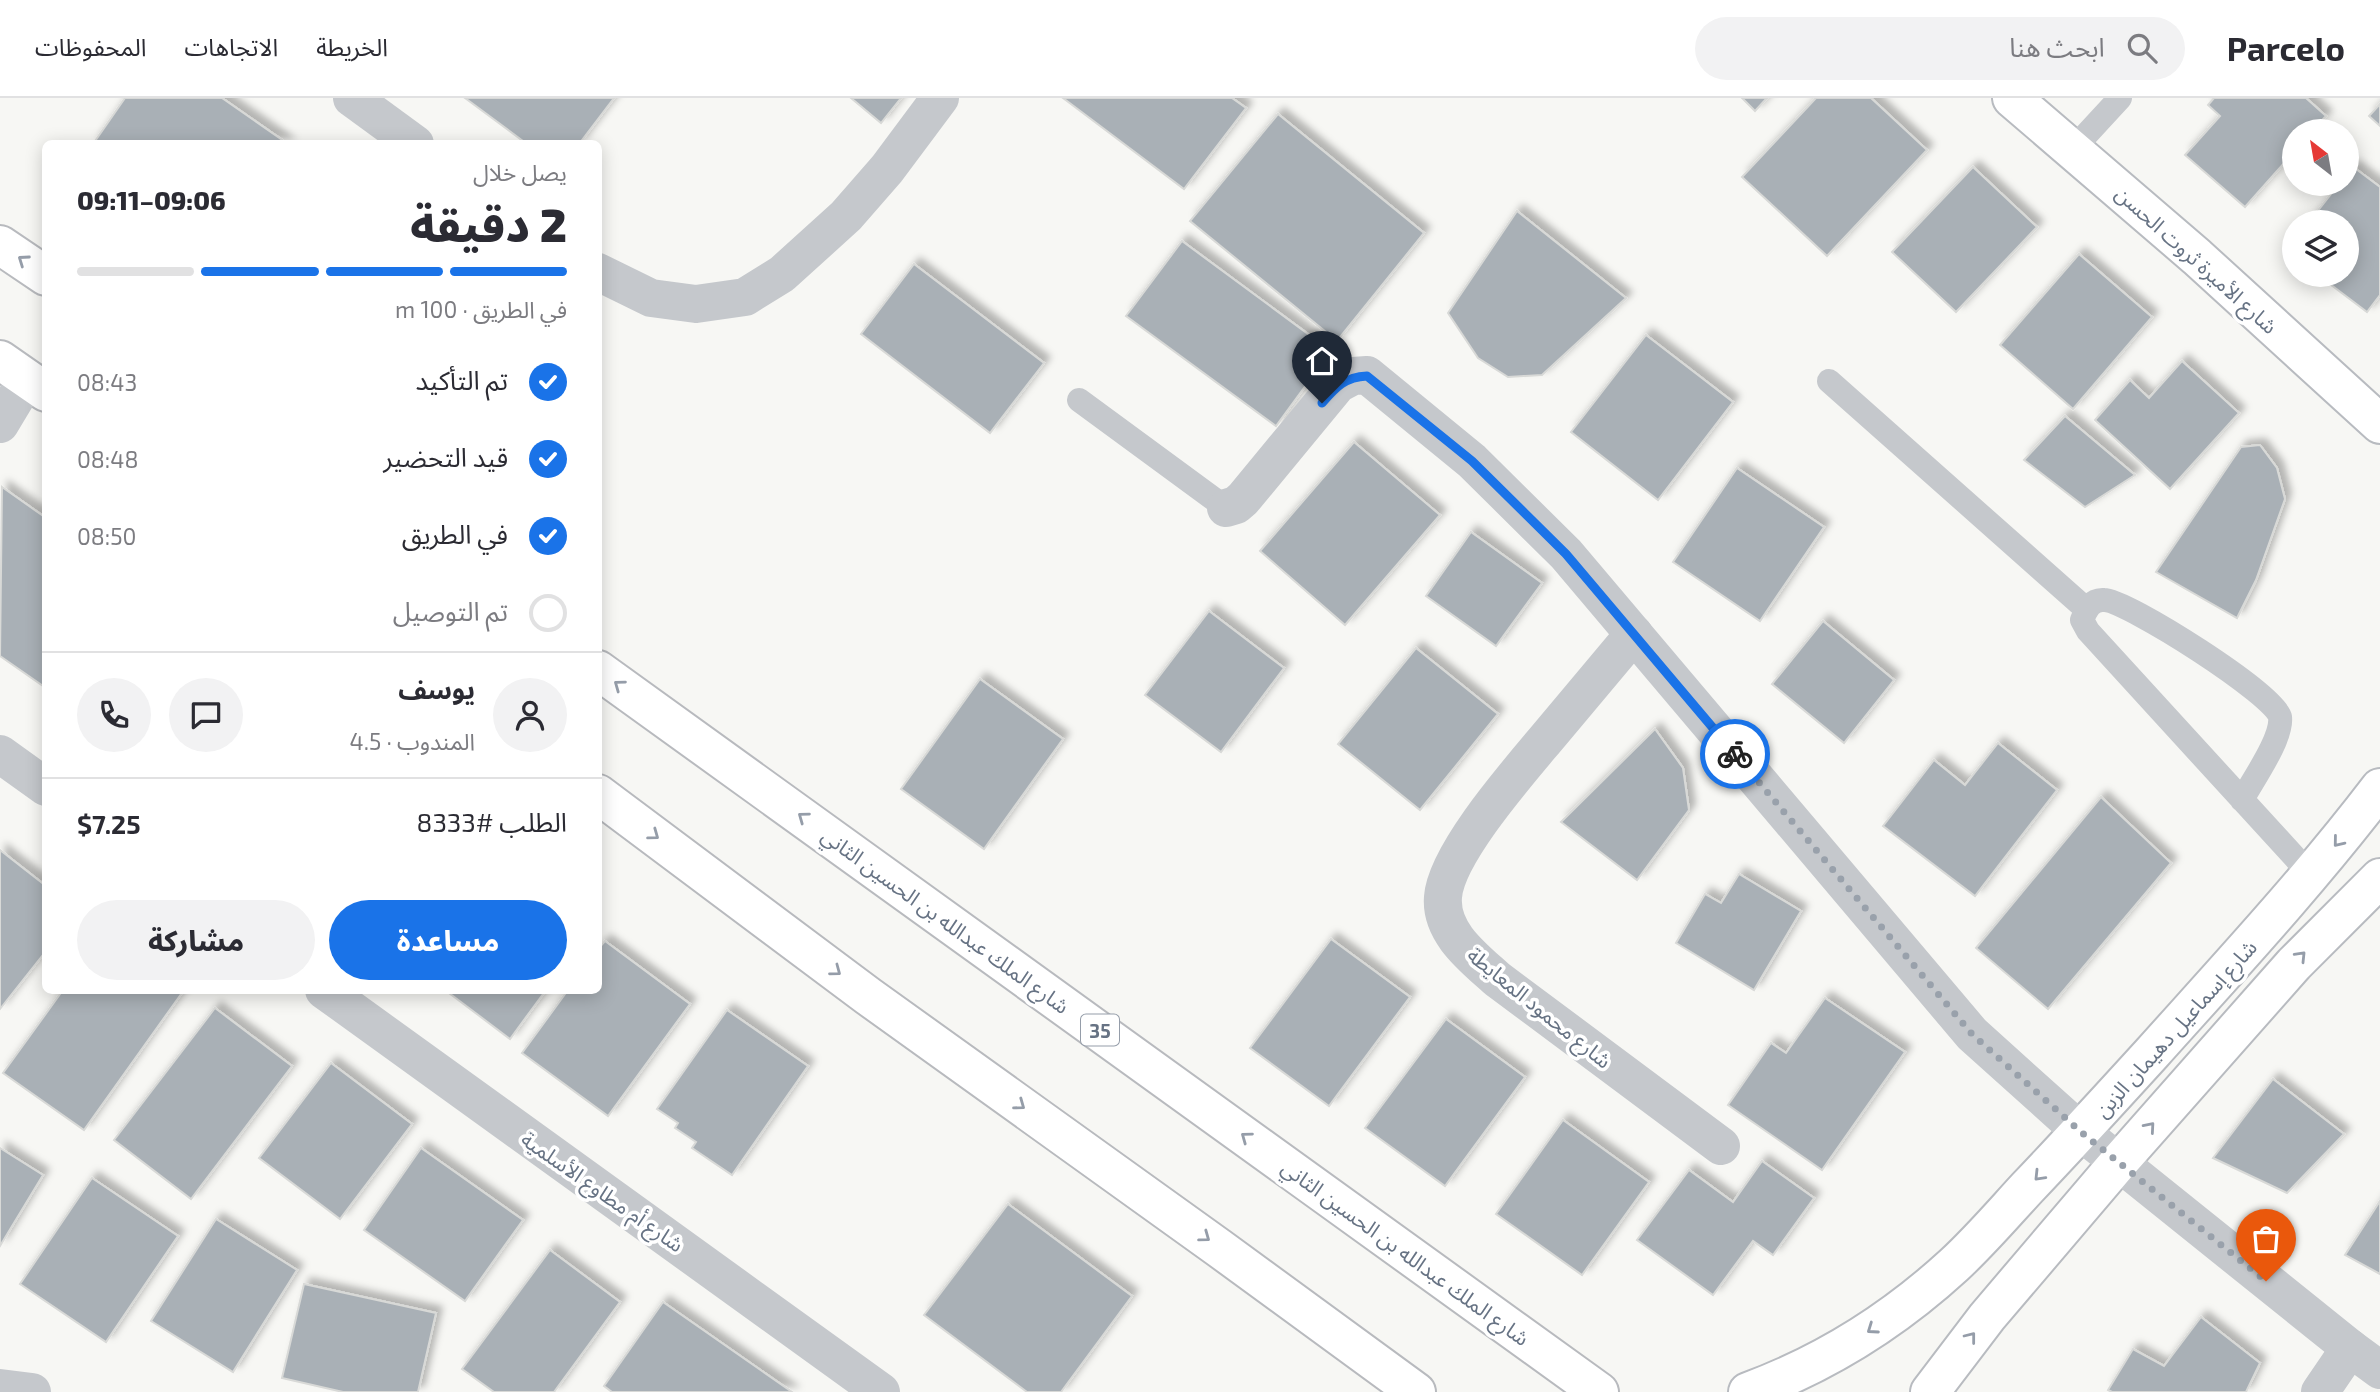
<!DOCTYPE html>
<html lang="ar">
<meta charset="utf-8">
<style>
:root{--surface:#fff;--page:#f2f2f3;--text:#2b2b33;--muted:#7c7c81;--line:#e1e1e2;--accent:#1a73e8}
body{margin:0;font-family:"Exo 2","Noto Sans Arabic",sans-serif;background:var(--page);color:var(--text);direction:rtl;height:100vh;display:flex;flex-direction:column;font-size:26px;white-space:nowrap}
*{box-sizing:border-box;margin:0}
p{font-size:23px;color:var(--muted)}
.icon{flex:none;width:38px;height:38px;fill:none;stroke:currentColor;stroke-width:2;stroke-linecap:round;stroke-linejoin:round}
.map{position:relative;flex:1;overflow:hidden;direction:ltr}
.sheet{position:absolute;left:42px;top:42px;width:560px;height:854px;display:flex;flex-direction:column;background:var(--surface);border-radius:10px;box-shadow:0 4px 18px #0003;direction:rtl}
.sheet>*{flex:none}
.needle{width:46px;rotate:329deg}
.tools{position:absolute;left:2282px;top:21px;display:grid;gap:14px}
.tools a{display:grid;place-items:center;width:77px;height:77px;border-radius:50%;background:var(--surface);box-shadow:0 4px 18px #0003;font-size:35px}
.pin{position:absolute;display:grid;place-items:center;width:60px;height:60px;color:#fff;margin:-72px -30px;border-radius:50% 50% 50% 0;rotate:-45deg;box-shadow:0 0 7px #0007}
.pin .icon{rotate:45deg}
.courier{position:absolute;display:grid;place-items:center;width:70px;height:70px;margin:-35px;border:5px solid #1a73e8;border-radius:50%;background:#fff;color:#222;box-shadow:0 2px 9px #0007}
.overview em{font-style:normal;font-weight:800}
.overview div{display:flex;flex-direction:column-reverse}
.overview{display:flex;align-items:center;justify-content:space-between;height:119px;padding:0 35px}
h1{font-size:46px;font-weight:800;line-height:52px}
.bar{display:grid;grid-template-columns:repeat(4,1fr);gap:10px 7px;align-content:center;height:84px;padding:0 35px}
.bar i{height:9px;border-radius:5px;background:var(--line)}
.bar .on{background:var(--accent)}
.bar p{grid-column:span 4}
.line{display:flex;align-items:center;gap:18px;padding:0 35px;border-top:2px solid var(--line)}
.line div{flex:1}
.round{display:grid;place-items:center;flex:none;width:74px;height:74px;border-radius:37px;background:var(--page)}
ol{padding:0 35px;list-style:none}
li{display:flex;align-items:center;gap:21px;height:77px}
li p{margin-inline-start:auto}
li .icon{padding:7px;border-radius:50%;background:var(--accent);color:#fff;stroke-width:4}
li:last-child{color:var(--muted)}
li i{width:38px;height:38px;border:4px solid var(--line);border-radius:50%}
.primary-button{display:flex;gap:14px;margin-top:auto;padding:14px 35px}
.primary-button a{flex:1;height:80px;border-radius:42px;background:var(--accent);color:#fff;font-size:28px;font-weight:800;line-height:80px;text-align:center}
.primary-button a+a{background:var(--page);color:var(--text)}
header{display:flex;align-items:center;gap:42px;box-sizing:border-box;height:98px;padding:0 35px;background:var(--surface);border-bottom:2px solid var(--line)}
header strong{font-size:33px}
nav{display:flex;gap:38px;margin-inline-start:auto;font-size:24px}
.search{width:490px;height:63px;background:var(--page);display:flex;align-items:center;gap:18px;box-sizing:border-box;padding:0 24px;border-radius:38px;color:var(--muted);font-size:26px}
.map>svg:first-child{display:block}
</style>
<header>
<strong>Parcelo</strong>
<div class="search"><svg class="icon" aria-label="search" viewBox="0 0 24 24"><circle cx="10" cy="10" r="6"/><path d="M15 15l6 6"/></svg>ابحث هنا</div>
<nav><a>الخريطة</a><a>الاتجاهات</a><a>المحفوظات</a></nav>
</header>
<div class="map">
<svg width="2380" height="1294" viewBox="0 0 2380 1294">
<defs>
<filter id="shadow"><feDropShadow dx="6" dy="-6" stdDeviation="3.5" flood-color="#0004"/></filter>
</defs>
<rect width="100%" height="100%" fill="#f7f7f4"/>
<g fill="#a9b0b6" stroke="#d8d9d7" stroke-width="2" filter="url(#shadow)">
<polygon points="125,0 222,0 288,46 93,46"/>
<polygon points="465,0 614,0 579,46 527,46"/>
<polygon points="851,0 901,0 881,25"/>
<polygon points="1063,0 1232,0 1246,10 1184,91"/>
<polygon points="1742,0 1767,0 1755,13"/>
<polygon points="1816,0 1871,0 1927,52 1827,158 1742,79"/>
<polygon points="2214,0 2306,0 2326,18 2312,33 2294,33 2294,54 2245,109 2185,57 2220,18 2208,7"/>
<polygon points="2380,6 2380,28 2369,18"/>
<polygon points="1278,16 1424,135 1337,243 1190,123"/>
<polygon points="2352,68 2380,89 2380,197 2367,214 2318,177 2347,177 2347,124 2309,124 2339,86 2347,86 2347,76"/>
<polygon points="1973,69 2037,129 1956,214 1892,154"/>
<polygon points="1517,113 1626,200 1542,277 1508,279 1478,260 1448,215"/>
<polygon points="1182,143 1331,253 1276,328 1126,218"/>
<polygon points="2079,156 2152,219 2073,311 2000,247"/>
<polygon points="914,166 1044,265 990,335 861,236"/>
<polygon points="1646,237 1733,304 1658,402 1571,334"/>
<polygon points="2182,263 2239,315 2170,391 2095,322 2130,282 2149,300"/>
<polygon points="2065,318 2135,377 2085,409 2024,362"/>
<polygon points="1354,344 1440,417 1345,527 1260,453"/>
<polygon points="2260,347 2277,370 2285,401 2256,482 2237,520 2156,474 2241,349"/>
<polygon points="1737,370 1824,429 1760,523 1673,464"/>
<polygon points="2,389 46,420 46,590 0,558"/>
<polygon points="1471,434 1542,485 1496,548 1426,498"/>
<polygon points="1209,513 1284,570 1221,654 1145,597"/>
<polygon points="1823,523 1894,582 1844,645 1772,586"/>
<polygon points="1416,550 1498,616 1420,712 1338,646"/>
<polygon points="980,581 1063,641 984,751 901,691"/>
<polygon points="1655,631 1683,670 1689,712 1637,782 1561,724"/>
<polygon points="1998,645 2057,692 1975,798 1883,728 1934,662 1965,687"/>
<polygon points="2101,699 2171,765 2048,911 1976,850"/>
<polygon points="0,752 46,788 46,853 0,911"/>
<polygon points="1739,776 1801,813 1754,892 1676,845 1705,796 1721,805"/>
<polygon points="1331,841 1410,899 1329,1008 1250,950"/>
<polygon points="605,843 690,906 608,1018 522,955 568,892 598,892 598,851"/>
<polygon points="63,892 184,892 84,1032 3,975"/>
<polygon points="445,892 546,892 510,941"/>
<polygon points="1825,900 1905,954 1822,1072 1728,1007 1771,945 1786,955"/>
<polygon points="215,910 292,968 191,1101 114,1042"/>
<polygon points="727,912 808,968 732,1077 692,1050 696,1044 675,1030 678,1025 657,1011"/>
<polygon points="1446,921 1525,979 1445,1088 1365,1030"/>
<polygon points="331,965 412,1026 340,1121 259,1060"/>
<polygon points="2273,981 2344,1036 2287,1095 2213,1060"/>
<polygon points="1563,1022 1649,1084 1582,1177 1496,1116"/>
<polygon points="0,1050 43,1077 0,1148"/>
<polygon points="421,1050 523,1122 465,1203 364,1132"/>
<polygon points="1762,1063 1814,1100 1773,1157 1753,1143 1713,1197 1637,1142 1689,1072 1733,1104"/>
<polygon points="92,1080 178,1138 106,1244 20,1186"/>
<polygon points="2380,1103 2380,1176 2345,1157"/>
<polygon points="1008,1106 1132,1198 1061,1294 1027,1294 924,1217"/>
<polygon points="216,1121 297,1172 233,1274 151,1223"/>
<polygon points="550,1152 620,1204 554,1294 494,1294 462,1271"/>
<polygon points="304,1186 436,1215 418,1294 343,1294 282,1280"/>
<polygon points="663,1204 792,1294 612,1294 604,1288"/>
<polygon points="2201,1219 2260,1265 2246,1294 2112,1294 2108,1292 2133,1251 2164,1268"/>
</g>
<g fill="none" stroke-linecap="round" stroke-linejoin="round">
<g stroke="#b8bbc0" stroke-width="42">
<g id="secondary">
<polyline points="2012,0 2197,159 2380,326"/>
<path d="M1748,1294C1824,1266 1894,1222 1954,1167C1980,1143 2003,1116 2027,1090C2069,1046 2111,1000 2152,955C2230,868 2309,783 2380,690"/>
<polyline points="1930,1294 1987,1219 2119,1064 2294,866 2380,780"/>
</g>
</g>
<g stroke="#b8babe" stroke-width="42">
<g id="highway">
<polyline points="0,147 46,178"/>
<polyline points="0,262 46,294"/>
<polyline points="598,572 1599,1294"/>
<polyline points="598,696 868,898 1219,1150 1416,1294"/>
</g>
</g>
<g stroke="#c5c8cc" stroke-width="24">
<polyline points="2073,51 2120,0"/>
<polyline points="1829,283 2086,511"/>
<polyline points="1079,302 1226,410"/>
<path d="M2242,702C2252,683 2283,640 2280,619C2277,598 2127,502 2104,502C2091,501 2086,512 2082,522L2088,533L2311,777"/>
</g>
<g stroke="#c5c8cc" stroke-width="38">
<polyline points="352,0 415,46"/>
<polyline points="598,174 651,200 696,206 745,199 782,176 846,118 887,71 940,0"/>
<polyline points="0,326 27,281"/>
<polyline points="1226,410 1236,407 1243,401 1338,286 1353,278 1367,277 1472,363 1566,456 1972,936 2081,1034 2350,1250 2380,1272"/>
<path d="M1634,536C1606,569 1579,602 1551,635C1521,671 1446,755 1443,799C1440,835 1474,860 1497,881L1721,1048"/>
<polyline points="0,656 46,689"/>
<polyline points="324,892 881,1294"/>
<polyline points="0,1290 32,1294"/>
<polyline points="2320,1294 2350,1250"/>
</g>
<use href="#secondary" stroke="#fff" stroke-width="38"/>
<use href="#highway" stroke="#fff" stroke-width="38"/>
</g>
<defs><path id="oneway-chevron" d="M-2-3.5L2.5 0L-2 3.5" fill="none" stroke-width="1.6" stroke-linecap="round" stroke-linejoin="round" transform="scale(1.75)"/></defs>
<g stroke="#959da9">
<use href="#oneway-chevron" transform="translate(23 162) rotate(-145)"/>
<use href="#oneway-chevron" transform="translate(619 587) rotate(-144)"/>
<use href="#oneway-chevron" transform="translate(803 719) rotate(-144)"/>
<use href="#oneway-chevron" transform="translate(654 737) rotate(36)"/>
<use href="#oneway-chevron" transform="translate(2338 744) rotate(129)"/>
<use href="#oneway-chevron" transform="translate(2301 858) rotate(-46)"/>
<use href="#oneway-chevron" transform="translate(836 873) rotate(37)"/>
<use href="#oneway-chevron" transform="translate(1020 1007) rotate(36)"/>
<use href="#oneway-chevron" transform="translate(2150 1029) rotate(-49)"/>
<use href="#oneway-chevron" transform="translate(1246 1039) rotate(-144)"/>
<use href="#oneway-chevron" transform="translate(2039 1078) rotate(134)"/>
<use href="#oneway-chevron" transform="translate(1205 1139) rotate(36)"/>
<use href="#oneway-chevron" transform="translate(1872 1231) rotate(145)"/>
<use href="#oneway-chevron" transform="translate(1971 1239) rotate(-52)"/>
</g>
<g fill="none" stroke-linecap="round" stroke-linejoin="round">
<polyline stroke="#99a1ab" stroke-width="7" stroke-dasharray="0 12.6" points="1735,656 1972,936 2081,1034 2266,1183"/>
<path stroke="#1a73e8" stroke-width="9" d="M1322,305C1336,289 1345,279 1367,278L1472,363L1566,456L1735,656"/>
</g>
<g text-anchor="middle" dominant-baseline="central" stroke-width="7" stroke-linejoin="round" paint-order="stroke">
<rect fill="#fff" stroke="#959da9" stroke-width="2" x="1081" y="916.5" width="38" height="31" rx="5"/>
<g font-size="19" font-weight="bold" fill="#677384">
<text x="1100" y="932">35</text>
</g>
<g font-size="21" fill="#677384" stroke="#fff">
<text transform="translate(2197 161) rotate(42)">شارع الأميرة ثروت الحسن</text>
<text transform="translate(946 822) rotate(36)">شارع الملك عبدالله بن الحسين الثاني</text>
<text transform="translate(1540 909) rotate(39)">شارع محمود المعايطة</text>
<text transform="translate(2175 930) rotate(-48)">شارع إسماعيل دهيمان الزبن</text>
<text transform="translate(603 1093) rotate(35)">شارع أم مطاوع الأسلمية</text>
<text transform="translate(1406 1154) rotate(36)">شارع الملك عبدالله بن الحسين الثاني</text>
</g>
</g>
</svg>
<div class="tools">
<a><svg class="needle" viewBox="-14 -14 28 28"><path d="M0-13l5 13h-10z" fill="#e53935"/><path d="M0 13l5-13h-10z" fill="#7c7c81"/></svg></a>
<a><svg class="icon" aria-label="layers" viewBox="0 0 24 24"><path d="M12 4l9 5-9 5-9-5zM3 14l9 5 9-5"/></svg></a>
</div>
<div class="pin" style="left:2266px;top:1183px;background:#ea580c"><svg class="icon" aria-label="bag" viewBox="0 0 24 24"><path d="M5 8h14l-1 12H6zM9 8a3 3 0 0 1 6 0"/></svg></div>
<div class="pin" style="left:1322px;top:305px;background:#1f2937"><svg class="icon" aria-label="home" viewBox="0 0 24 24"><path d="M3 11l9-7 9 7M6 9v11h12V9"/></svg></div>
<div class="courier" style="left:1735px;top:656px"><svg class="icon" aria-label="bike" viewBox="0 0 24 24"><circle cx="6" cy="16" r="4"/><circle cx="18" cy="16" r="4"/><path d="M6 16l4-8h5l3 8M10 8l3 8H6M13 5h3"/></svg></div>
<section class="sheet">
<div class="overview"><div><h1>2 دقيقة</h1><p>يصل خلال</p></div><em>09:06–09:11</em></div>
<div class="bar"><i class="on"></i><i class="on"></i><i class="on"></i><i></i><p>في الطريق · 100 m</p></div>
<ol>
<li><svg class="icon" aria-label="check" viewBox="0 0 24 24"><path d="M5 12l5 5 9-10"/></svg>تم التأكيد<p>08:43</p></li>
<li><svg class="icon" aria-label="check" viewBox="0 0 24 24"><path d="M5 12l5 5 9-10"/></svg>قيد التحضير<p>08:48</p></li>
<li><svg class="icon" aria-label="check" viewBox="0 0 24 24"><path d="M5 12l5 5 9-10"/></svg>في الطريق<p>08:50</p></li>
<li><i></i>تم التوصيل</li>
</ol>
<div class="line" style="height:126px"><a class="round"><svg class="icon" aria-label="person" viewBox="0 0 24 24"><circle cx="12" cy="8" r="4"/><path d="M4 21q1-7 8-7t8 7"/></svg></a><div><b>يوسف</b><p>المندوب · 4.5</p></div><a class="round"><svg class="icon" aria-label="chat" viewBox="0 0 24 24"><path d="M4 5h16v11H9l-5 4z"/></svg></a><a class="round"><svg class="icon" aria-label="phone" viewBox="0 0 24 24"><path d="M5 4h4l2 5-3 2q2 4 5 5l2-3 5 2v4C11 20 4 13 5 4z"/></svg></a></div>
<div class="line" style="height:91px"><div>الطلب #8333</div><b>$7.25</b></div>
<div class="primary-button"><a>مساعدة</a><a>مشاركة</a></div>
</section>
</div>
